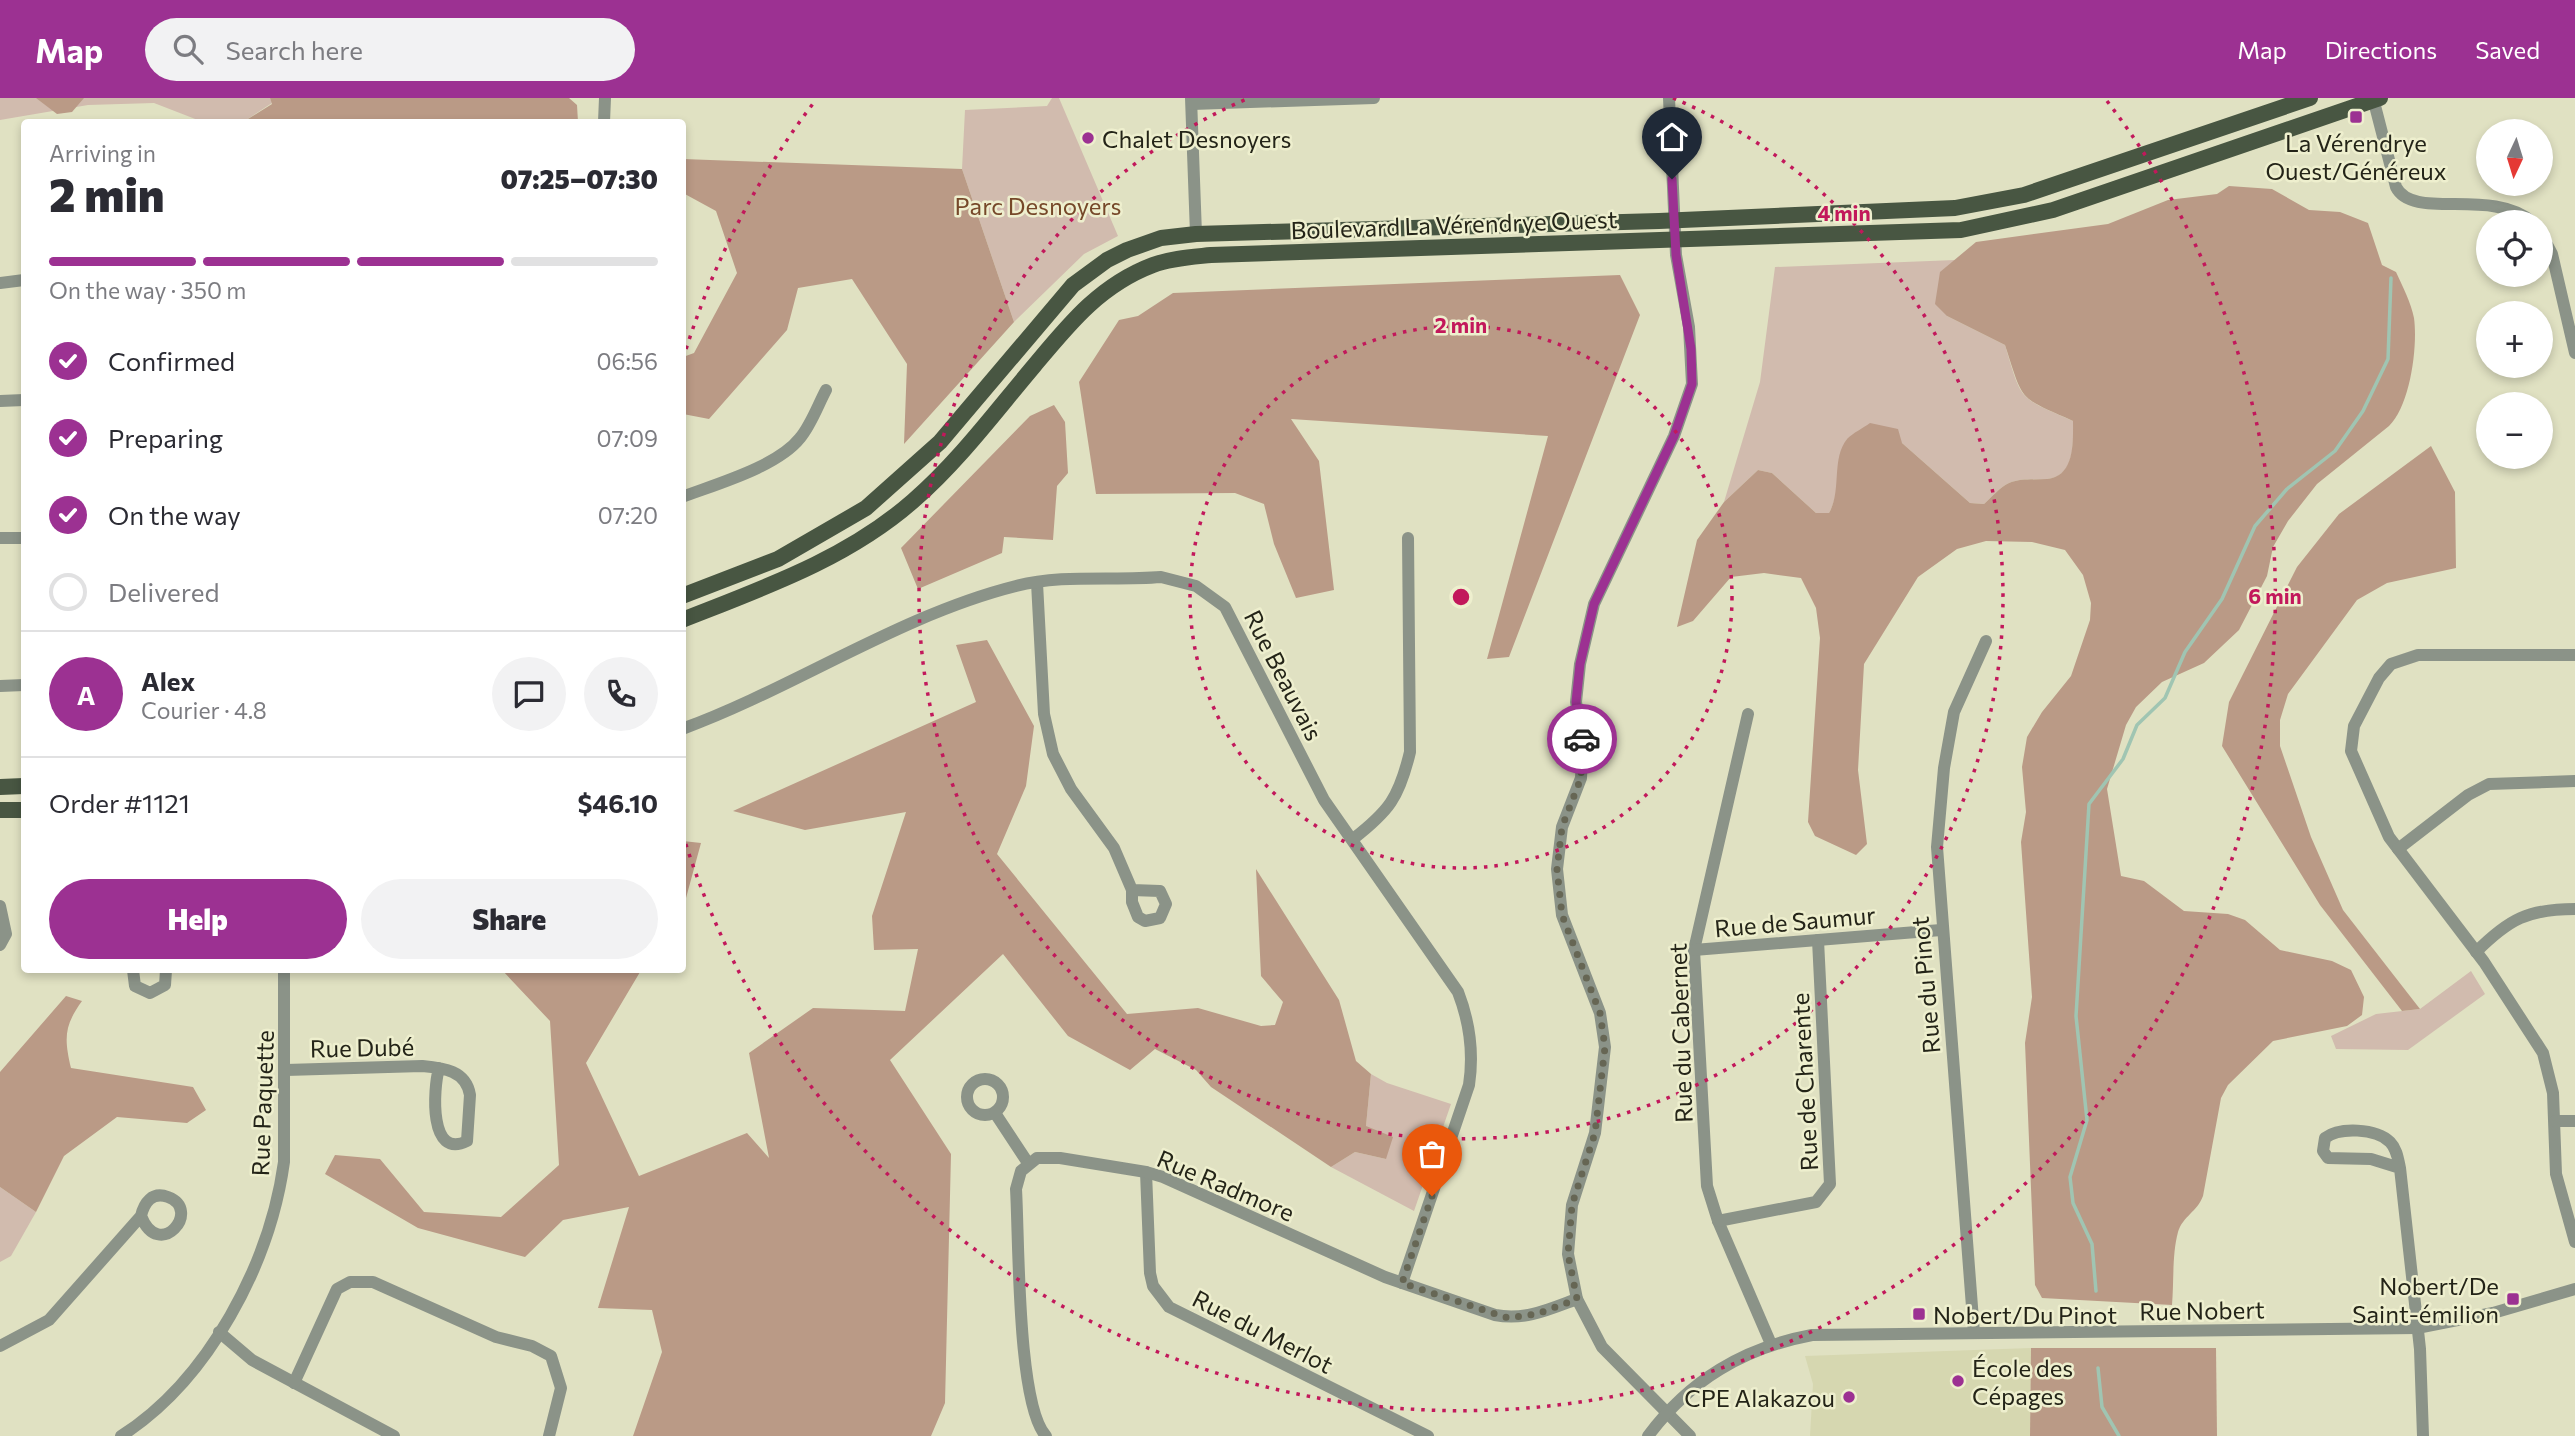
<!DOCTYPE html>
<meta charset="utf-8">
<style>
:root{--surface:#fff;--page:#f2f2f3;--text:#2b2b33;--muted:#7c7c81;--line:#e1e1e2;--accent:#9c3192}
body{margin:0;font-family:Commissioner,sans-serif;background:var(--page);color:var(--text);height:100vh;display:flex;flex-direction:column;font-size:26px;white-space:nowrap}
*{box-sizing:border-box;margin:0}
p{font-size:23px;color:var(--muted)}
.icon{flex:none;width:38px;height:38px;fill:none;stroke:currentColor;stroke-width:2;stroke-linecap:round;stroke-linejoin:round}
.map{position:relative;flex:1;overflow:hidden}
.sheet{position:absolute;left:21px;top:21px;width:665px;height:854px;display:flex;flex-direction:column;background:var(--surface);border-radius:7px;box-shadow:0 4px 10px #0003}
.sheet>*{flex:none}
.needle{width:46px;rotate:184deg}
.fabs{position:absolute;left:2476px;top:21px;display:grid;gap:14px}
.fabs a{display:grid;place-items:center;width:77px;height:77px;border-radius:50%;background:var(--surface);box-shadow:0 4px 10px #0003;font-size:35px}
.pin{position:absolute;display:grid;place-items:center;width:60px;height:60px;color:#fff;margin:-72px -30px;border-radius:50% 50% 50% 0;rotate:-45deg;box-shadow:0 0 7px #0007}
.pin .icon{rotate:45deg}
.courier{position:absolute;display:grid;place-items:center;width:70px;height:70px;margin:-35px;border:5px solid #9c3192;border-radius:50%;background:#fff;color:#222;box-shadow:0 2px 9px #0007}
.summary em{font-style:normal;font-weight:800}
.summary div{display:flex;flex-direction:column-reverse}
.summary{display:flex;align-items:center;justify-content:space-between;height:119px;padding:0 28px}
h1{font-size:46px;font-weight:800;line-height:52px}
.bar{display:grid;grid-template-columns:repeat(4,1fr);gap:10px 7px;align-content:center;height:84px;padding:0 28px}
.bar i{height:9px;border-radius:5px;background:var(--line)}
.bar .current{background:var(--accent)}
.bar p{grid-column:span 4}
.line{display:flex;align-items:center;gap:18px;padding:0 28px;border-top:2px solid var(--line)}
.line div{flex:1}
.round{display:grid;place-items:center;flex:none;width:74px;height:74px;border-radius:37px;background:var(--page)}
ol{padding:0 28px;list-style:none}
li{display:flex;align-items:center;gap:21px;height:77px}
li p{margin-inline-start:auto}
li .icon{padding:7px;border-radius:50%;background:var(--accent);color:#fff;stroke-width:4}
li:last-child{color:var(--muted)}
li i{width:38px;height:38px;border:4px solid var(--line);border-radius:50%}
.button{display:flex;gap:14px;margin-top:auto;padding:14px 28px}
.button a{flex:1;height:80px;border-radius:42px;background:var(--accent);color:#fff;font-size:28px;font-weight:800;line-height:80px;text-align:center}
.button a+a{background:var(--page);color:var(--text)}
header{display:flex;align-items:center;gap:42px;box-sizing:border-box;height:98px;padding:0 35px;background:var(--accent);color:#fff}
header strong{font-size:33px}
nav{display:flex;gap:38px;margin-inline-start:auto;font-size:24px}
.search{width:490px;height:63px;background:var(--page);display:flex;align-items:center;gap:18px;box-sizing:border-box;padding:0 24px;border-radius:38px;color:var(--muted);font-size:26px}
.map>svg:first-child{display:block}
</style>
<header>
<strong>Map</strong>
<div class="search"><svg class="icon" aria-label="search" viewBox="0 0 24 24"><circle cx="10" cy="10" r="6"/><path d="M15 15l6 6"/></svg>Search here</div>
<nav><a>Map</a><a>Directions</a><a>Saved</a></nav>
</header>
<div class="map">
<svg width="2575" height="1338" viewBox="0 0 2575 1338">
<rect width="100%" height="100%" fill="#e0e1c2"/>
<polygon fill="#d6d7b0" points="2031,1250 2030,1338 1810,1338 1813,1286 1805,1258"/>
<g fill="#d1bbae">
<polygon points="0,0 270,0 272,5 243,24 203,24 154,5 88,7 0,22"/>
<polygon points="1052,0 1059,0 1118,138 1084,156 1014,224 962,71 965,12 1047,8"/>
<path d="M1955,162L1940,175L1947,218L2005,247C2022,304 2018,299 2073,323C2073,344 2076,378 2047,381C2034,382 2022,380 2009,385C2000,389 1992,399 1984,406L1970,405L1902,345L1847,341C1836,365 1842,392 1829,415H1816L1772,375L1758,372L1724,404L1760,284L1775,169Z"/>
<polygon points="2471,873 2485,896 2408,952 2336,951 2331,938 2376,916 2420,911"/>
<polygon points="1371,976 1387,985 1451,1006 1414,1113 1331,1069 1355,1054 1386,1061 1366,1028"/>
<polygon points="0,1089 36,1114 11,1158 0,1164"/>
</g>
<g fill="#ba9a86">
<polygon points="36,0 84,0 72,14 57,16"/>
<polygon points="270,0 569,0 577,7 578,24 243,24 272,6"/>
<polygon points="683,61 962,71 1014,224 904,346 907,266 852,181 798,190 787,232 709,321 683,316 683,259 694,255 737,175 716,113 683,95"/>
<path d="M2229,88L2272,91L2309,112L2340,114L2368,125L2382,167L2396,174C2403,189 2411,205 2414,220C2418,249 2410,308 2389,328L2317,386L2288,423L2273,449L2267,478L2239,532L2204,565L2162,584L2136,609L2126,627L2107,691L2121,778L2144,783L2184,813L2228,816L2245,822L2280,852L2332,863L2351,872L2364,899L2362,917L2347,928L2273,943L2228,987L2221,1000L2203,1098C2197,1114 2183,1118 2178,1134C2172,1156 2174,1184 2172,1207L2042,1200L2035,1187L2025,945L2032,899L2021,744L2026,714L2022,669L2027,639L2042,614L2071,578L2090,522L2091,505L2083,477L2065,452L2032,444L1986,443L1957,451L1918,479L1864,566L1858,672L1867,746L1856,757L1815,738L1808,724L1820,540L1816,510L1801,480L1764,475L1731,479L1693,523L1677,529L1697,442L1724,404L1758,372L1772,375L1816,415H1829C1842,393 1831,361 1847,341C1853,335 1863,330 1870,325L1898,331L1902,345L1970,405L1984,406C1992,399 2000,389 2009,385C2022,380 2034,382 2047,381C2075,378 2073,344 2073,323C2017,298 2024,305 2005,247L1947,218L1935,206L1940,174L1976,144L2108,126L2168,102L2217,96Z"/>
<polygon points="1620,177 1640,217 1509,559 1487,561 1548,338 1291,321 1319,363 1334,492 1296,500 1274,446 1264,406 1235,395 1096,396 1079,284 1119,222 1138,218 1173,195"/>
<polygon points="1054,307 1065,324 1068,375 1057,388 1053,442 1004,439 1002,455 918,491 901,450 1030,318"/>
<polygon points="2431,348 2455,394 2456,470 2387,485 2357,502 2288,596 2280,622 2280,648 2311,739 2343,812 2420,911 2402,913 2320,807 2222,648 2229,604 2297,469 2339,416"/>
<polygon points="987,542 1034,628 1026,688 997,756 1127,916 1198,910 1261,928 1275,927 1283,904 1261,878 1256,771 1339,902 1356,963 1371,976 1366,1028 1393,1039 1386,1061 1355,1054 1331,1069 1211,989 1196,972 1155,951 1130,972 1068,938 1003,856 890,962 951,1056 945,1305 931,1338 633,1338 662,1254 652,1212 598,1210 629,1109 563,1122 525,1159 418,1130 325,1076 335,1057 380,1061 424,1114 501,1119 559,1067 550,923 502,872 644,872 640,874 586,965 639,1078 747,1035 769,1060 749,955 813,910 905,913 918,851 874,852 872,818 906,714 805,732 733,713 976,604 956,547"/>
<polygon points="683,743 701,745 683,811 682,743"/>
<path d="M66,898L82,903C64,928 64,940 71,970L193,989L206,1012L187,1025L117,1019L64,1058L36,1114L0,1089V974Z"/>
<polygon points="2031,1250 2216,1250 2217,1338 2030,1338"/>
</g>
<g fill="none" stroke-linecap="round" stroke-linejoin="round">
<g stroke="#a0c5b2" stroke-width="3.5">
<polyline points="2096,1193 2092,1146 2073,1105 2070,1079 2087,1022 2076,918 2089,706 2123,661 2137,627 2165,600 2185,554 2222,501 2255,428 2287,391 2335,353 2363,313 2388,261 2391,180"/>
<polyline points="2098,1270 2102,1309 2119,1338"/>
</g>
<g stroke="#8b9388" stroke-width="12">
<polyline points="1191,0 1196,136"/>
<polyline points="1669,0 1676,157 1689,229 1692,286 1674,338 1594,506 1580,566 1576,604 1583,645 1581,680 1562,729 1557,771 1562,817 1600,915 1605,949 1595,1035 1572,1107 1568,1156 1577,1201 1602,1249 1690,1338"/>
<path d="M2373,0L2396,89C2413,123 2491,89 2532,124"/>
<polyline points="1192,6 1374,0"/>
<polyline points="604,24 605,0"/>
<polyline points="2541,135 2552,156 2575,255"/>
<polyline points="0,185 24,182"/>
<polyline points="0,303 24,302"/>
<path d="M682,399C716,386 777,369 800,340C811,327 818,307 826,292"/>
<polyline points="0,440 24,440"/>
<polyline points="1037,485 1044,616 1053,656 1071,691 1114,750 1132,792 1132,804 1138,819 1145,823 1160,820 1166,806 1160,793 1132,792"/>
<polyline points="2575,557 2418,557 2391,566 2379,580 2354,628 2351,653 2389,739 2484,864 2543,955 2553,995 2556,1076 2575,1144"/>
<polyline points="0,588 24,587"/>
<polyline points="1748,616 1694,852 1707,1088 1718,1123 1771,1246"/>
<path d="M682,631C794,590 900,517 1016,488C1062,476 1114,483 1161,479L1196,488L1225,509L1324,702L1458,894C1470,925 1474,954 1469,987L1402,1185"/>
<path d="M1353,741C1389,713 1399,700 1410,654L1408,440"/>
<polyline points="2398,751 2468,697 2489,686 2575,683"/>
<polyline points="0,808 6,836 0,847"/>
<polyline points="1694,852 1941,832"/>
<path d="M2476,854C2509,821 2528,811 2575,811"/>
<polyline points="133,872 135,888 150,895 165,887 166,872"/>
<path d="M286,972L422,968C443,970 466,972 470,997L467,1043C429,1062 433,992 439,970"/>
<circle cx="985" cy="999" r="18"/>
<polyline points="995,1015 1028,1065"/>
<polyline points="2555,1023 2575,1023"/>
<path d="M2400,1070L2371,1061L2328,1060L2323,1053L2325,1040C2339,1029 2376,1030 2390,1044C2397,1051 2398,1061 2400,1070L2420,1251L2423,1338"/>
<polyline points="1146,1074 1150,1175 1153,1188 1169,1209 1428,1338"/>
<polyline points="1718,1123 1816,1104 1830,1086 1818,842"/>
<polyline points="219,1234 252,1262 394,1338"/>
<polyline points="1974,1235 1937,749 1944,670 1954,614 1986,543"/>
<path d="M0,1248L49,1222L141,1118C144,1105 152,1093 168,1099C203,1112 159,1164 141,1118"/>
<polyline points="294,1285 337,1191 350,1184 373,1184 496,1239 532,1248 551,1258 561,1290 549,1338"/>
<path d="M121,1338C209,1282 270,1165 284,1064V872"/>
<path d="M1046,1338C1017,1307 1019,1140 1016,1091L1021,1073L1037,1060H1060L1146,1074L1163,1079L1385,1179L1495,1217C1525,1223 1550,1211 1577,1201"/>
<path d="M1648,1338C1690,1282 1743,1250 1812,1237L2417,1230L2493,1215L2575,1191"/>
</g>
<g stroke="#485642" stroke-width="16">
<polyline points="682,498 778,461 866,410 940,344 1073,187 1107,162 1127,152 1161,140 1196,136 1659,123 1955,110 2024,97 2310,0"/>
<path d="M682,522C763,490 847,461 913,403C959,363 995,314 1034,268C1069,226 1100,187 1153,167C1172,160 1192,159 1211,157L1961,132L2053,112L2380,0"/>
<polyline points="0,689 24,688"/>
<polyline points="0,712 24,712"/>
</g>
</g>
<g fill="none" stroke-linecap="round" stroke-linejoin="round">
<polyline stroke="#666654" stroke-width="7" stroke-dasharray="0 12.6" points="1432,1098 1402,1185 1508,1220 1537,1216 1577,1201 1568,1156 1572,1107 1595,1035 1605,949 1600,915 1562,817 1557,771 1562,729 1581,680 1582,641"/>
<polyline stroke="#9c3192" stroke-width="9" points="1582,641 1576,604 1580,566 1594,506 1674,338 1692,286 1691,251 1676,157 1672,81"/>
</g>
<g fill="none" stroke="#c2185b" stroke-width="3.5" stroke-dasharray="3.5 7">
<circle cx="1461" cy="499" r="271"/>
<path d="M1673 0A542 542 0 1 1 1249 0"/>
<path d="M683 261A814 814 0 0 1 815 3M2107 3A814 814 0 1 1 683 737"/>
</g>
<g fill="#9c3192" stroke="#eeefce" stroke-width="2.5">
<rect x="2349" y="12" width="14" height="14" rx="3.5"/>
<circle cx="1088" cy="40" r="7"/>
<rect x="2506" y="1194" width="14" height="14" rx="3.5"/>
<rect x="1912" y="1209" width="14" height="14" rx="3.5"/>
<circle cx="1958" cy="1283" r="7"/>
<circle cx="1849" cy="1299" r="7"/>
</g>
<g text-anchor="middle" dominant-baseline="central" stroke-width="5" stroke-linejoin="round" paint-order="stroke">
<g font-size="24" fill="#242418" stroke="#eeefce" text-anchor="start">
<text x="1102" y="40">Chalet Desnoyers</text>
<text x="2356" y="44" text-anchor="middle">La Vérendrye<tspan x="2356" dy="28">Ouest/Généreux</tspan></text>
<text x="2499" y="1187" text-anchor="end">Nobert/De<tspan x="2499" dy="28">Saint-émilion</tspan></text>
<text x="1933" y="1216">Nobert/Du Pinot</text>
<text x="1972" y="1269">École des<tspan x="1972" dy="28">Cépages</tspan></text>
<text x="1835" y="1299" text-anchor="end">CPE Alakazou</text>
</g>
<g font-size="24" fill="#764829" stroke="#eeefce">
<text x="1038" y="107">Parc Desnoyers</text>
</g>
<g font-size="24" fill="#242418" stroke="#eeefce">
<text transform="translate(1454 126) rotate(-2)">Boulevard La Vérendrye Ouest</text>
<text transform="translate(1284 577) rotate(63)">Rue Beauvais</text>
<text transform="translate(1795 823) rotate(-5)">Rue de Saumur</text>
<text transform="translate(1925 887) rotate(-95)">Rue du Pinot</text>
<text transform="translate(1680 935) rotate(-92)">Rue du Cabernet</text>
<text transform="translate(362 949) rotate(-1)">Rue Dubé</text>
<text transform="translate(1804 984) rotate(-93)">Rue de Charente</text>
<text transform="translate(262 1005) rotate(-88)">Rue Paquette</text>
<text transform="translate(1226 1087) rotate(23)">Rue Radmore</text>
<text transform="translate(2202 1212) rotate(-1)">Rue Nobert</text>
<text transform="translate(1263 1233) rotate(27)">Rue du Merlot</text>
</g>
</g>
<circle cx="1461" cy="499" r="10" fill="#c2185b" stroke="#eeefce" stroke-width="3.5"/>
<g font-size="21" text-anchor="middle" font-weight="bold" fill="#c2185b" stroke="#eeefce" stroke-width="5" stroke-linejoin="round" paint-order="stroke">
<text x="1844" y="123">4 min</text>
<text x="1461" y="235">2 min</text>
<text x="2275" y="506">6 min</text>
</g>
</svg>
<div class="fabs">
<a><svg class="needle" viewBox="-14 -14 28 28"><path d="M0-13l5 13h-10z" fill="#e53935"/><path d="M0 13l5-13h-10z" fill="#7c7c81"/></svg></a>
<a><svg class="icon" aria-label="locate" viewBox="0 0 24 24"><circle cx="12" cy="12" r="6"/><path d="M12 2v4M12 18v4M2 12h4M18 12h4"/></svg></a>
<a>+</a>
<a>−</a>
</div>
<div class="pin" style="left:1432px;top:1098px;background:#ea580c"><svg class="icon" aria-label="bag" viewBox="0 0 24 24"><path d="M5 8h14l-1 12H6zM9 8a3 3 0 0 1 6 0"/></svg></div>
<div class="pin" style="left:1672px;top:81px;background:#1f2937"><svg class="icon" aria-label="home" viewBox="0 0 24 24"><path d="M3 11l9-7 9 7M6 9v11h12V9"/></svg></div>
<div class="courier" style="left:1582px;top:641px"><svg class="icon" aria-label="car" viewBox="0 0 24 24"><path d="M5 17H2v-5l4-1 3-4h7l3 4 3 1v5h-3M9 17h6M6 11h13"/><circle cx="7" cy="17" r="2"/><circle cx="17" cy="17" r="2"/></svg></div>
<section class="sheet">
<div class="summary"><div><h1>2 min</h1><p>Arriving in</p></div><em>07:25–07:30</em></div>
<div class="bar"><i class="current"></i><i class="current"></i><i class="current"></i><i></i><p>On the way · 350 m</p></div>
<ol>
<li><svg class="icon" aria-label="check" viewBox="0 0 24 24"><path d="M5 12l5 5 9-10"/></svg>Confirmed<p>06:56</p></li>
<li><svg class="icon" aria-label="check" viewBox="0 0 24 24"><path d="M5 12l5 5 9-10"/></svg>Preparing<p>07:09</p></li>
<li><svg class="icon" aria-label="check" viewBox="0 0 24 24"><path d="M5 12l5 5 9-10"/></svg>On the way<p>07:20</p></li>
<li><i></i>Delivered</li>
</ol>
<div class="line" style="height:126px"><b class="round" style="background:var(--accent);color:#fff">A</b><div><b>Alex</b><p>Courier · 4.8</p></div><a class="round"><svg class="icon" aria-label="chat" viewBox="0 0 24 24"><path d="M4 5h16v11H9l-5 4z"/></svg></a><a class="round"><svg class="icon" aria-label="phone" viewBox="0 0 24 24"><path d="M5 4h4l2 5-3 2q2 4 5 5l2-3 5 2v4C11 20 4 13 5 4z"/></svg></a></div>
<div class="line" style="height:91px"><div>Order #1121</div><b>$46.10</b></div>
<div class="button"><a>Help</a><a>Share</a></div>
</section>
</div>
